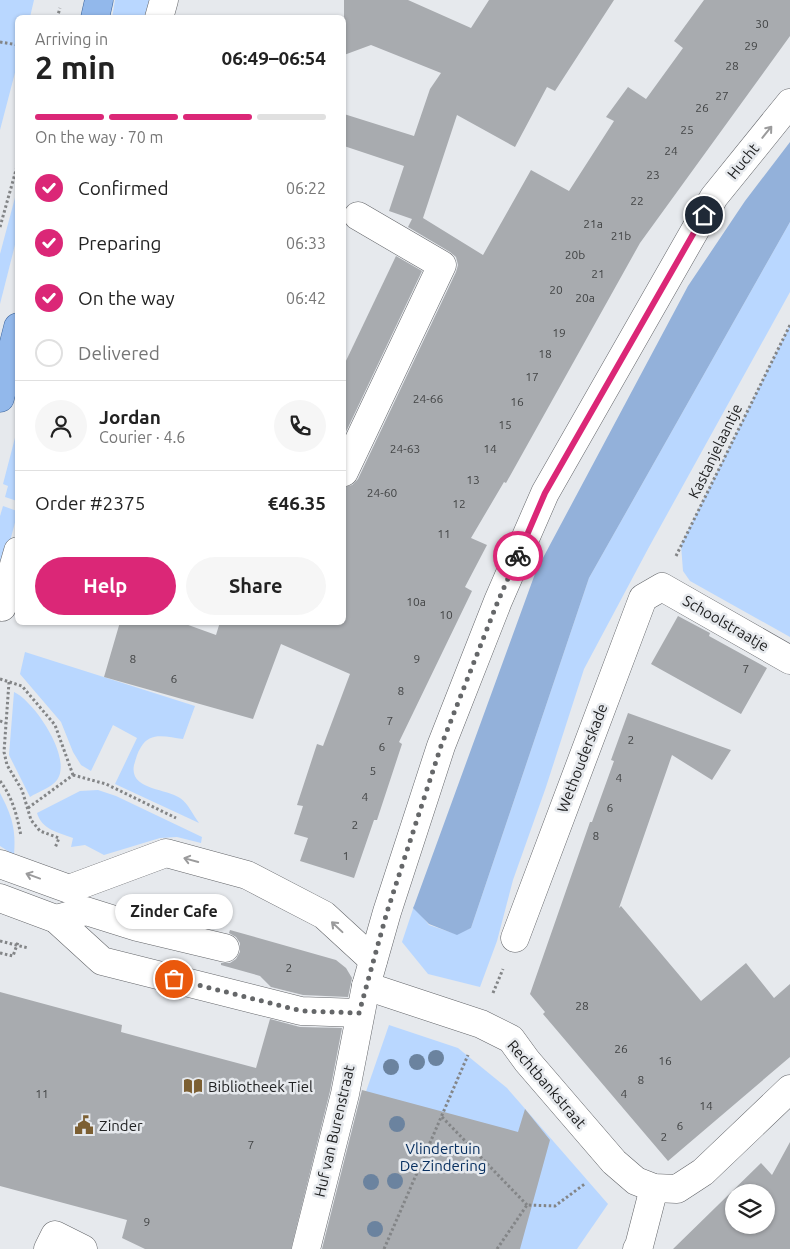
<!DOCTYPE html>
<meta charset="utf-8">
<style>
:root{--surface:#fff;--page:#f6f6f6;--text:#222;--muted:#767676;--line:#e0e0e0;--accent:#db2777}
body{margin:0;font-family:Ubuntu,sans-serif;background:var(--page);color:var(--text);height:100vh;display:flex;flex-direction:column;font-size:19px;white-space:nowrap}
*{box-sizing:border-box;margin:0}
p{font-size:16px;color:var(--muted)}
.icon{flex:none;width:28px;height:28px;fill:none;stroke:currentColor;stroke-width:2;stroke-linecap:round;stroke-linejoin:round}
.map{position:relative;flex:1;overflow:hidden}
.side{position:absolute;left:15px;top:15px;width:331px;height:610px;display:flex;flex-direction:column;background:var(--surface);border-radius:8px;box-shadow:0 1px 4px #0004}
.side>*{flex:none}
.buttons{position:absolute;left:725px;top:1184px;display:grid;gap:10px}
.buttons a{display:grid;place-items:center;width:50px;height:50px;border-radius:50%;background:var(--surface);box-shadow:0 1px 4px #0004;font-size:25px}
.pin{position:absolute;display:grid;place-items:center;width:42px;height:42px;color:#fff;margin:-21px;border:2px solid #fff;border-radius:50%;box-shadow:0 1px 5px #0007}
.courier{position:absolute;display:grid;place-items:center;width:50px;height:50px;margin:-25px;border:4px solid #db2777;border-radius:50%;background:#fff;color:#222;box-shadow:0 1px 6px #0007}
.bubble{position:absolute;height:35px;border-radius:18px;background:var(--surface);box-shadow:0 1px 4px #0004;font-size:16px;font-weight:700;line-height:35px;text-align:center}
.overview em{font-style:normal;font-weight:700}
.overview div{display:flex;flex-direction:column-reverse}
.overview{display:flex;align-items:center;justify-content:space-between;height:85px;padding:0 20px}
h1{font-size:32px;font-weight:700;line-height:38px}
.bar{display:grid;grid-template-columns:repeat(4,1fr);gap:8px 5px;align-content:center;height:60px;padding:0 20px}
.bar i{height:6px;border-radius:4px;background:var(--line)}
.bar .on{background:var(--accent)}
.bar p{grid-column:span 4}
.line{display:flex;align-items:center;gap:12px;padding:0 20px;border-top:1px solid var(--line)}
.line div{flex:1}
.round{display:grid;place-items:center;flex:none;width:52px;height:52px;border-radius:26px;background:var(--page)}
ol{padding:0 20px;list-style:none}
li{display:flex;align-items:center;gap:15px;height:55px}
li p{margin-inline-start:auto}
li .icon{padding:5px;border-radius:50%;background:var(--accent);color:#fff;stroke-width:4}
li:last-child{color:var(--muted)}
li i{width:28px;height:28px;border:2px solid var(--line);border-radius:50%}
.primary-button{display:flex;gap:10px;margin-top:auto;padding:10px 20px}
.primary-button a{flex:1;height:58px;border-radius:30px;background:var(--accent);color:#fff;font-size:20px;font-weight:700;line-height:58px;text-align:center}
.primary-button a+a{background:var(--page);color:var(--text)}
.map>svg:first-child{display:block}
</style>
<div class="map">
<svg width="790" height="1249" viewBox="0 0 790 1249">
<rect width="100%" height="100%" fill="#e6e9ed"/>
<g fill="#b9d7ff">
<polygon points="0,0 34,0 30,17 18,18 17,65 0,130"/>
<polygon points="115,0 150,0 146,17 112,18"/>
<polygon points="17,190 17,237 0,304 0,254"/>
<polygon points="790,222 790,292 649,547 584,669 546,787 513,880 497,941 480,987 428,974 402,942 414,906 429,925 456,934 471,928 589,578"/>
<polygon points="790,325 790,637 690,581 683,571 681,545"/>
<polygon points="17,430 17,501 5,497 8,486 3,484"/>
<polygon points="3,506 17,511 17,515 0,579 0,516"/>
<path d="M25,652L195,706L183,739C167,737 150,731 141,747C137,753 136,759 134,765C129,790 166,788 180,798C188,803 193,815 199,823L115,784L137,738L113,725L91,771L81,765L73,752L61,722L20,674Z"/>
<path d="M14,692C34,701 73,758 57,780C52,787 38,792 30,797L9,755Z"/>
<path d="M98,790L116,796L202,837L201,843L177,837L160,838L104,855L85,845L71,847L73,838C58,832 42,830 37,813L80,791Z"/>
<path d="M0,793C12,816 16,829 14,855L0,846Z"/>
<polygon points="389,1025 458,1048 507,1088 608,1204 577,1249 324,1249 361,1106"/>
</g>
<polygon fill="#93b1da" points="790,142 790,222 589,578 471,928 457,935 429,924 413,908 414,906 536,571 688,286 745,201"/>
<g fill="#a8abaf" fill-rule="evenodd">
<polygon points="344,0 408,0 471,28 489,0 614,0 555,91 547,87 515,147 457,115 423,218 483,255 531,170 569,191 614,121 606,117 628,87 646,99 683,48 674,41 704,0 790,0 790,36 640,243 506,483 504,482 471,538 487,545 465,587 472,591 399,742 402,744 377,820 374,820 354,878 300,861 308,838 294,834 303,806 297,805 317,744 323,746 350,674 281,644 253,719 104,677 120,622 180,622 216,635 220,622 344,622 344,487 352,485 358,479 456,272 458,265 456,257 450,252 408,227 412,219 389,211 404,166 344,146 344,114 414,136 430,89 441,73 371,45 344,55"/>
<polygon points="396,256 422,271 344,436 344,365"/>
<polygon points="678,616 710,633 709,636 767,668 741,714 651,664"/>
<polygon points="628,713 731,750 712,780 672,755 619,908 621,906 701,1001 746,963 774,998 790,984 790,1057 668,1161 543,1014 545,1012 530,994 590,822 592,822 614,761 611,760"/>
<polygon points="230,930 336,960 346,968 352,978 348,997 303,995 271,987 260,976 221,965 221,963 230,963 236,959 240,952 240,943 236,937 229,933"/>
<polygon points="0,992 122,1025 121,1032 256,1068 270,1019 300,1027 342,1028 330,1091 291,1249 145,1249 122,1238 127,1220 0,1186"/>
<polygon points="362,1090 518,1132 525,1109 550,1140 520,1249 322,1249"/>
<path d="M790,1142V1249H673L761,1163L772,1175ZM734,1192H766V1225H734Z"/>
</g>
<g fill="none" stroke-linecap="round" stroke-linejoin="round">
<g stroke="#636569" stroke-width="29">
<g id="minor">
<polyline points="159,18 164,0"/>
<polyline points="344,472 442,265 358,216"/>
<polyline points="2,607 18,551"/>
<polyline points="0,864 69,889 166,853 247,875 324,915 373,960"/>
<polyline points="0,898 56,919 102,961 301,1011 359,1013"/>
<polyline points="56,919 86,911 137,927 225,948"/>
<polyline points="515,938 643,598 662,587 790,660"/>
<polyline points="366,986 481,1024 511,1039 527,1061 614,1162 636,1181 654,1188 677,1189 703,1172 790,1089"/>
<polyline points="48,1249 55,1235 83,1249"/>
<polyline points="306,1249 345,1094 366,986 387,912 441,746 498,601 545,493 714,197 790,103"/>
<polyline points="637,1249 639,1246 654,1188"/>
</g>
</g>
<g stroke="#3b649c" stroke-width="29">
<g id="major">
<polyline points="95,18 99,0"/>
<polyline points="0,398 18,327"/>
</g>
</g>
<g stroke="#838587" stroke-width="3" stroke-dasharray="2.5 2.5" stroke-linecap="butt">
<polyline points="57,18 60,8"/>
<polyline points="0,42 18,45"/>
<polyline points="0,227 18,163"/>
<polyline points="676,556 790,325"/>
<polyline points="0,679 22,686 55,725 73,775"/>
<polyline points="9,682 4,752 7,765 22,790 31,820 40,831 59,838 55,848"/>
<polyline points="0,721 5,723"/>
<polyline points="73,775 106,784 176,818"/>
<path d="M0,781C13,798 17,816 21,836"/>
<polyline points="28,808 73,775"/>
<polyline points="0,941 28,948"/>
<polyline points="0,953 13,956 18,942"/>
<polyline points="493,993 503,969"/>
<polyline points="442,1117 527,1205"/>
<polyline points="384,1249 468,1055"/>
<polyline points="497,1249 527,1205 555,1206 586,1183"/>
</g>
<use href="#minor" stroke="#fff" stroke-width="28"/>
<use href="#major" stroke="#92b8eb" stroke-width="28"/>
</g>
<g fill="#6b839f">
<circle cx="436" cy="1058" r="8"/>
<circle cx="417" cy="1062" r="8"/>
<circle cx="391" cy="1067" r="8"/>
<circle cx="397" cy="1124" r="8"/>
<circle cx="395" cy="1181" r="8"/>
<circle cx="371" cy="1182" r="8"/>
<circle cx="375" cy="1229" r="8"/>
</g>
<defs><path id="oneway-shaft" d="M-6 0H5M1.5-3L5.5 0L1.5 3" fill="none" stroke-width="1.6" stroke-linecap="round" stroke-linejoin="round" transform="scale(1.25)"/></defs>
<g stroke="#9b9b9c">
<use href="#oneway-shaft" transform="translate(767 132) rotate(-51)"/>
<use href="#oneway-shaft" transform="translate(191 860) rotate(-165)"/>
<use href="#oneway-shaft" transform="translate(33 876) rotate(-160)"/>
<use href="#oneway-shaft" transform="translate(337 927) rotate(-137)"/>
</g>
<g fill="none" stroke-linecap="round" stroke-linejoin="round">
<polyline stroke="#656769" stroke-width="5" stroke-dasharray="0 9" points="174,979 302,1011 359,1013 387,912 441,746 498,601 518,556"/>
<polyline stroke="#db2777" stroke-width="6" points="518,556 545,493 704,215"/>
</g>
<defs>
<g id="library-bare" transform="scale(1.5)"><path d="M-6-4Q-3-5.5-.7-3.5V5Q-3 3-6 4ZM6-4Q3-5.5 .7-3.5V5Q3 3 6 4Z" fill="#7c5f32" stroke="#e6e9ed" stroke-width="2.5" paint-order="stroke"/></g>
<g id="civic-bare" transform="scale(1.5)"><path d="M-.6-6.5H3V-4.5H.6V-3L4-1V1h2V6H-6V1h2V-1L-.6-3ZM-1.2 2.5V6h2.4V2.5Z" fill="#7c5f32" stroke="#e6e9ed" stroke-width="2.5" paint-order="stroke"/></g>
</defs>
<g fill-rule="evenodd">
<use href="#library-bare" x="193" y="1086"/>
<use href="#civic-bare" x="84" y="1125"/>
</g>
<g text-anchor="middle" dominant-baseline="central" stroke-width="5" stroke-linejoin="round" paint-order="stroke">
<g font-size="12" fill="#424445">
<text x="762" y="23">30</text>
<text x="751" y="45">29</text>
<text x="732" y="65">28</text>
<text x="722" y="95">27</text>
<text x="702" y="107">26</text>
<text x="687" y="129">25</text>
<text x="671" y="150">24</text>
<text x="653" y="174">23</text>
<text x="637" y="200">22</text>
<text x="593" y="223">21a</text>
<text x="621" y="235">21b</text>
<text x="575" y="254">20b</text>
<text x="598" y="273">21</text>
<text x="556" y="289">20</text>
<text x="585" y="297">20a</text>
<text x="559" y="332">19</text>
<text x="545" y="353">18</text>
<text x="532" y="376">17</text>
<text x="428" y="398">24-66</text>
<text x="517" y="401">16</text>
<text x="505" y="424">15</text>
<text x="405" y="448">24-63</text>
<text x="490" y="448">14</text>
<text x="473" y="479">13</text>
<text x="382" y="492">24-60</text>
<text x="459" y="503">12</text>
<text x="444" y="533">11</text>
<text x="416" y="601">10a</text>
<text x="446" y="614">10</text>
<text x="133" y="658">8</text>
<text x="417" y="658">9</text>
<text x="746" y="668">7</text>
<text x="174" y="678">6</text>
<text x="401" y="690">8</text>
<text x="390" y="720">7</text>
<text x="631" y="739">2</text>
<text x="382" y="746">6</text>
<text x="373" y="770">5</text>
<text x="619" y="777">4</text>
<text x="365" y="796">4</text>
<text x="610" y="807">6</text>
<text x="355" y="824">2</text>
<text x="596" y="835">8</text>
<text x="346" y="855">1</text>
<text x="289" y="967">2</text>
<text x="582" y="1005">28</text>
<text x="621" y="1048">26</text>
<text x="665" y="1060">16</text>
<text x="641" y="1079">8</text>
<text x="42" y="1093">11</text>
<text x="624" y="1093">4</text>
<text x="706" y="1105">14</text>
<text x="680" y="1125">6</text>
<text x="664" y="1136">2</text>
<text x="251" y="1144">7</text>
<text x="147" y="1221">9</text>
</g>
<g font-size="15" fill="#202122" stroke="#e6e9ed">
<text transform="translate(743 161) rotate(-51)">Hucht</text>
<text transform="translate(715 451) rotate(-64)">Kastanjelaantje</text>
<text transform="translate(726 623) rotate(30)">Schoolstraatje</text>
<text transform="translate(582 758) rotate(-69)">Wethouderskade</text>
<text transform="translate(547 1084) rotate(49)">Rechtbankstraat</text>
<text transform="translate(334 1131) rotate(-77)">Huf van Burenstraat</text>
</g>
<g font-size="15" fill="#202122" stroke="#e6e9ed" text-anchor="start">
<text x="208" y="1086">Bibliotheek Tiel</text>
<text x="99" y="1125">Zinder</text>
</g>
<g font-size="15" fill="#072f60" stroke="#e6e9ed">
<text x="443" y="1148">Vlindertuin<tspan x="443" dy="17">De Zindering</tspan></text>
</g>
</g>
</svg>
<div class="buttons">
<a><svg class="icon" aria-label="layers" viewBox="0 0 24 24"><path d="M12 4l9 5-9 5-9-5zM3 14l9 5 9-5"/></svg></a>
</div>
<div class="pin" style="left:174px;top:979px;background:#ea580c"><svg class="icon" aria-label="bag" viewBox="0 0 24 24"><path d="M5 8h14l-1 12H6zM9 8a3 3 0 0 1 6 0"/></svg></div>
<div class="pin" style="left:704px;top:215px;background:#1f2937"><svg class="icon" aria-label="home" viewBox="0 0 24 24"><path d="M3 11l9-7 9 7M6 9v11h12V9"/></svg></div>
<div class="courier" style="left:518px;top:556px"><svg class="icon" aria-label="bike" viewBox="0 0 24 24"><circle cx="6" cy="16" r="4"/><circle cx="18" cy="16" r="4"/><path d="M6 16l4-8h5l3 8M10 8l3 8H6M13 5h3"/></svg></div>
<div class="bubble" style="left:115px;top:894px;width:118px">Zinder Cafe</div>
<section class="side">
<div class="overview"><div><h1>2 min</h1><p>Arriving in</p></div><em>06:49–06:54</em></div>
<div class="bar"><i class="on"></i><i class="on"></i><i class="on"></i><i></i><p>On the way · 70 m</p></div>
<ol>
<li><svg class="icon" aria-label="check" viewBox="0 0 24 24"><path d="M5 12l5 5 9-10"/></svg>Confirmed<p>06:22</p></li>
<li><svg class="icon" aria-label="check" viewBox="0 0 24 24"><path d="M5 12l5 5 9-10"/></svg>Preparing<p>06:33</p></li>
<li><svg class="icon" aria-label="check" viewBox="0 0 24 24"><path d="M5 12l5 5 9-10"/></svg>On the way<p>06:42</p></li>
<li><i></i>Delivered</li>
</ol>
<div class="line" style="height:90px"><a class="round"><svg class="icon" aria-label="person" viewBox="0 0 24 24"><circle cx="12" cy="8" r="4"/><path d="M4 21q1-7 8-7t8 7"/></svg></a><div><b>Jordan</b><p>Courier · 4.6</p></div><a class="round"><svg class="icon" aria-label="phone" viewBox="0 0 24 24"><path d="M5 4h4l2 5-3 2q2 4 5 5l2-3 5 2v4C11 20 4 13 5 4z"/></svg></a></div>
<div class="line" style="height:65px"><div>Order #2375</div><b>€46.35</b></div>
<div class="primary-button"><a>Help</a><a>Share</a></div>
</section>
</div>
